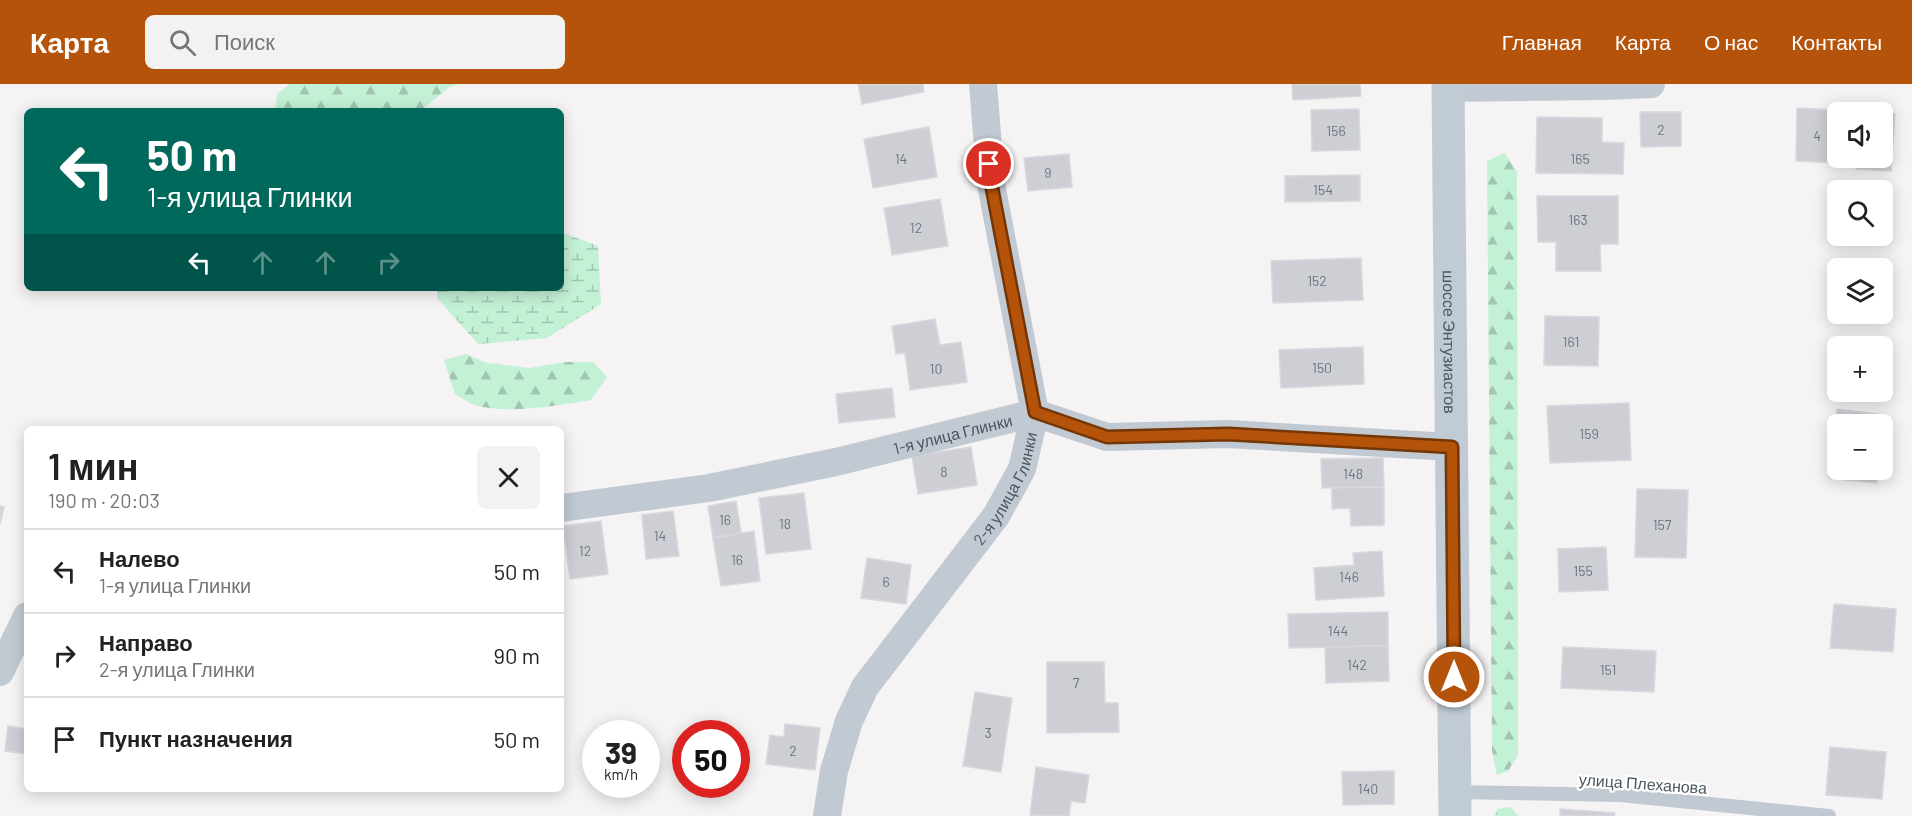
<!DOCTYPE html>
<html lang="ru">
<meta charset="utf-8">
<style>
body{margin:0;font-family:Barlow,sans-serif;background:#f2f2f2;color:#222;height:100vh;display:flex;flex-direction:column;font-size:22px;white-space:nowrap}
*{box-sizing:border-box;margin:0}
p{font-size:20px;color:#767676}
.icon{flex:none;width:33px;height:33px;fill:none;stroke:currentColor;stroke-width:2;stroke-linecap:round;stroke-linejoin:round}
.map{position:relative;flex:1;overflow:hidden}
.side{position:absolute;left:24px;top:342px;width:540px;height:366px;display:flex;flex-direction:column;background:#fff;border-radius:9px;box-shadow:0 3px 15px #0003}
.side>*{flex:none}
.hud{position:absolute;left:24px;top:24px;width:540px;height:183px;border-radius:9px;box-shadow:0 3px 15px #0003;background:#00695c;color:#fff;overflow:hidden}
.buttons{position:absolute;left:1827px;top:18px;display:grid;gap:12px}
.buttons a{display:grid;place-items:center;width:66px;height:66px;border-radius:9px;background:#fff;box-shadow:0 3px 15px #0003;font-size:30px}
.speed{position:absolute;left:582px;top:636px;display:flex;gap:12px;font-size:30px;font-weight:700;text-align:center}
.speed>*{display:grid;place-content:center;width:78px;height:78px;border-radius:50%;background:#fff;box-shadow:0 3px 15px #0003;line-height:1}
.speed small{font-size:15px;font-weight:400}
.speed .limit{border:9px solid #d22;background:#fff;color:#111}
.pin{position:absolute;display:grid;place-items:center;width:51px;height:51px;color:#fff;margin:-26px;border:3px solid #fff;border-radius:50%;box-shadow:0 2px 6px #0007}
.me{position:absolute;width:66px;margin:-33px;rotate:0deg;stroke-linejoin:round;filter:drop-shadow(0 0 4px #0008)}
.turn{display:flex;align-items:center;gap:21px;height:126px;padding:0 24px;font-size:27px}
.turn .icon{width:78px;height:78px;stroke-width:2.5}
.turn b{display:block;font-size:42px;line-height:51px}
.lanes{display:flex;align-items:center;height:57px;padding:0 24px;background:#0003;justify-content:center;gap:30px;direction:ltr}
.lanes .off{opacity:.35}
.round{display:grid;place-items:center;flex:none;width:63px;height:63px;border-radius:9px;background:#f2f2f2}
.head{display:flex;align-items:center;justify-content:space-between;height:102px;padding:0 24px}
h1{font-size:36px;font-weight:600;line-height:45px}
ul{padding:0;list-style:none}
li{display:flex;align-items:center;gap:18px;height:84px;padding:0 24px;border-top:2px solid #e0e0e0}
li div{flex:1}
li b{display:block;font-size:22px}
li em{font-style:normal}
header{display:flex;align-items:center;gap:36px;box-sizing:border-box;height:84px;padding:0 30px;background:#b45309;color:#fff}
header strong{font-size:28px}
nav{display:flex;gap:33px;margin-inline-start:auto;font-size:21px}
.search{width:420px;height:54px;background:#f2f2f2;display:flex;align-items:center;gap:15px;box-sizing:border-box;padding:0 21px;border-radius:9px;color:#767676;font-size:22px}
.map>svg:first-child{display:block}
.forest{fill:url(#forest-firs)}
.wetland{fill:url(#wetland-marsh)}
.building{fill:#cdcfd5;stroke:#d7d9de;stroke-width:1.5}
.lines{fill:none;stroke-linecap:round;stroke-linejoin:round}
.lane{stroke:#c1cad2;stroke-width:14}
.street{stroke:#c1cad2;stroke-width:28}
.secondary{stroke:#c1cbd6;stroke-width:33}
.route-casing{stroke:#753606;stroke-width:15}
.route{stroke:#b45309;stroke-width:10}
.labels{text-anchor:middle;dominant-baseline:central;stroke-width:4.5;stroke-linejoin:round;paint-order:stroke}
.number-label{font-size:14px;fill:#6b747e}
.street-label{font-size:16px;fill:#4a5661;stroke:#fff}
</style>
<header>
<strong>Карта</strong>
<div class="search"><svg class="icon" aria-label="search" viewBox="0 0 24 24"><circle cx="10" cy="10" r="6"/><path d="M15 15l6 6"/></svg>Поиск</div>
<nav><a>Главная</a><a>Карта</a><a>О нас</a><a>Контакты</a></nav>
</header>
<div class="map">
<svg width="1912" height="732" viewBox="0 0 1912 732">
<defs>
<pattern id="forest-firs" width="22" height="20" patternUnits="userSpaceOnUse" patternTransform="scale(1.5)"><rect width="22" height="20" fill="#c3f1d5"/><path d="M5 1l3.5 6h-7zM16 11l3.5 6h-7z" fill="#a0c6b0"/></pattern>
<pattern id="wetland-marsh" width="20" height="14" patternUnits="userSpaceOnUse" patternTransform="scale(1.5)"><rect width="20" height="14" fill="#c3f1d5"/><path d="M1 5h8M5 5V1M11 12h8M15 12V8" fill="none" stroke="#a0c6b0"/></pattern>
</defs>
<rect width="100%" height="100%" fill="#f5f3f3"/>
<g class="forest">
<polygon points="290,0 458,0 450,3 420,27 275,27 277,10"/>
<polygon points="1505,69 1517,88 1518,671 1508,687 1497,691 1492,667 1487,77"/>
<path d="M466,270L487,279L530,284L566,278H593L607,293L591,316C557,321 509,331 475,321C468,319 461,313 455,310L444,276Z"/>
<polygon points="1511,723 1518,732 1495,732 1497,725"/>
</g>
<polygon class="wetland" points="561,148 598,162 601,220 547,254 478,260 437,214 437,204 561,204"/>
<g class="building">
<polygon points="858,0 923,0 924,8 862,20"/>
<polygon points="1292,0 1360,0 1361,12 1293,16"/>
<polygon points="1797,24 1839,26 1838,28 1838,79 1796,77"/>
<polygon points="1359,25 1360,66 1312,67 1311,26"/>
<polygon points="1640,28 1681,28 1681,62 1641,63"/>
<polygon points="1882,29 1895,30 1891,87 1856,85 1857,74 1882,74"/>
<polygon points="1537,33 1602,34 1602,58 1624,59 1623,90 1536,89"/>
<polygon points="929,43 937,93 873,104 864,55"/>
<polygon points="1069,70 1072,103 1028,107 1024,74"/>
<polygon points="1360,91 1360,117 1285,118 1285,92"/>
<polygon points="1537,112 1618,112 1618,160 1600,160 1601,187 1556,187 1556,158 1538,158"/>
<polygon points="940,115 948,162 892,171 884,124"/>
<polygon points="1361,174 1363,216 1273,219 1271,177"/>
<polygon points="1545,232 1599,233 1598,282 1544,281"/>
<polygon points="935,235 940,261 961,258 967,298 910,306 905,269 896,270 892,242"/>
<polygon points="1363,263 1364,300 1281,304 1279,266"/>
<polygon points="892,304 895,333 839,339 836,310"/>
<polygon points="1629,319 1631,376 1550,379 1547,322"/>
<polygon points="1837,325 1884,331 1882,348 1882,340 1838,340 1838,386 1878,386 1877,399 1829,394"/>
<polygon points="971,363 977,401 918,410 912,372"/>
<polygon points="1383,374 1384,403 1322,404 1321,375"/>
<polygon points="1384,403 1384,441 1351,442 1350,424 1332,425 1332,404"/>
<polygon points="1637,405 1688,406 1686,474 1635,473"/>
<polygon points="804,409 811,465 766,470 759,414"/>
<polygon points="736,417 741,449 713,454 708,422"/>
<polygon points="0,422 4,423 0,440"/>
<polygon points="673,427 679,472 646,475 642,431"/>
<polygon points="601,437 608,490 570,495 563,442"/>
<polygon points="754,447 760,497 721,502 713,454"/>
<polygon points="1606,463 1608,506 1559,508 1558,465"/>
<polygon points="1382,467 1384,512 1316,516 1314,484 1354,481 1353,469"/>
<polygon points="867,474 911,481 906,520 861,514"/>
<polygon points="1834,520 1896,525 1893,568 1830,564"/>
<polygon points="1388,528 1388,562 1289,564 1288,530"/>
<polygon points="1388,562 1389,597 1326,599 1325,563"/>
<polygon points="1563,563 1656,567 1654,608 1561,604"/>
<polygon points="1047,578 1104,578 1105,619 1118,619 1119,648 1047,649"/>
<polygon points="975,608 1012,614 1001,688 963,682"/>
<polygon points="785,640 820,644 815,686 766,680 770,651 784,653"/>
<polygon points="8,642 27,645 27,670 5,667"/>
<polygon points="1830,663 1886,668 1882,715 1826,711"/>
<polygon points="1036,683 1089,691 1085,719 1071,717 1069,732 1030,731"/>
<polygon points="1394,687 1394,720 1343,721 1342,688"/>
<polygon points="1560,725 1615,729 1614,732 1560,732"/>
</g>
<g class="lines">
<polyline class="lane" points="1454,708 1620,711 1829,732"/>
<g class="street">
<polyline points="1448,4 1604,2 1651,0"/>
<path id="s1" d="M561,424L709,404L836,378L1035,329L1107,353L1228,350L1451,363"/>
<polyline points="0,588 27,532"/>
<path id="s2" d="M827,732L834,687L849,637L865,603L996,432L1022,385L1035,329L991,100L983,0"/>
</g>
<path class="secondary" id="s3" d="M1448,0L1455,732"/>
</g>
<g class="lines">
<g class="route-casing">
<polyline id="route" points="989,80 991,99 1035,328 1107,353 1228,350 1452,363 1454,593"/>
</g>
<use href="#route" class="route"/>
</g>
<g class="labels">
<g class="number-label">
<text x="1661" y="45">2</text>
<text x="1336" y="46">156</text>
<text x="1817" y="51">4</text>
<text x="901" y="74">14</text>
<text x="1580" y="74">165</text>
<text x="1048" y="88">9</text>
<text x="1323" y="105">154</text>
<text x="1578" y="135">163</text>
<text x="916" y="143">12</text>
<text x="1317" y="196">152</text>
<text x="1571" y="257">161</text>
<text x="1322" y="283">150</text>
<text x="936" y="284">10</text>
<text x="1589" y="349">159</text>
<text x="944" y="387">8</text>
<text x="1353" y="389">148</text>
<text x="725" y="435">16</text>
<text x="785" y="439">18</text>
<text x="1662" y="440">157</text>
<text x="660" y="451">14</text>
<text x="585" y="466">12</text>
<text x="737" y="475">16</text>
<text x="1583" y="486">155</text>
<text x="1349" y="492">146</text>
<text x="886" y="497">6</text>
<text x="1338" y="546">144</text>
<text x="1357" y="580">142</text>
<text x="1608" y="585">151</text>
<text x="1076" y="598">7</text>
<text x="988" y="648">3</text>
<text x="793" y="666">2</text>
<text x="1368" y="704">140</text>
</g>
<g class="street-label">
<text stroke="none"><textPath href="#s3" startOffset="258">шоссе Энтузиастов</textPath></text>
<text stroke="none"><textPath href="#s1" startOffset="399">1-я улица Глинки</textPath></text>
<text stroke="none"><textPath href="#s2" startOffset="380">2-я улица Глинки</textPath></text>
<text transform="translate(1643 699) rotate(4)">улица Плеханова</text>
</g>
</g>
</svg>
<div class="buttons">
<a><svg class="icon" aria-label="sound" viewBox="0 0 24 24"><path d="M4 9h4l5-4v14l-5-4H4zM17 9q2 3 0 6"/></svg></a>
<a><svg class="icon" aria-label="search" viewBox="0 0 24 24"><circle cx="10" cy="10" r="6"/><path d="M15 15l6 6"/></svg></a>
<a><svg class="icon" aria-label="layers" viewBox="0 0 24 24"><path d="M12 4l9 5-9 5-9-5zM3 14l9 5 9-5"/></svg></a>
<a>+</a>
<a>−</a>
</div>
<div class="speed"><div>39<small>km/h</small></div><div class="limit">50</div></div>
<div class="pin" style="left:989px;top:80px;background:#d93025"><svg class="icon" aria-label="arrive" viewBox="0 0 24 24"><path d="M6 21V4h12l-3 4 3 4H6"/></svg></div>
<svg class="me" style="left:1454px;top:593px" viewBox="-20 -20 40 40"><circle r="17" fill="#b45309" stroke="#fff" stroke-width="3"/><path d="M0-11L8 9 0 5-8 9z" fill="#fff"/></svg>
<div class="hud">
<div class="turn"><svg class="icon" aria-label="left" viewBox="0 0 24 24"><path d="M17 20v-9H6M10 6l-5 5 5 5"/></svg><div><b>50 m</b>1-я улица Глинки</div></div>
<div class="lanes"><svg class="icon" aria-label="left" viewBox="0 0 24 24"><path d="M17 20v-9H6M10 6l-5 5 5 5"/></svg><svg class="icon off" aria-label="ahead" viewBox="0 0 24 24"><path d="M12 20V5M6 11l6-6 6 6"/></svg><svg class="icon off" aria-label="ahead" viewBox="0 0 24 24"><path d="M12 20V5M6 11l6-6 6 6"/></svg><svg class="icon off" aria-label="right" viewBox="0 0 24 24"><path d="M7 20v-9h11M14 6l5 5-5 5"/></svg></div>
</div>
<section class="side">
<div class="head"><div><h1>1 мин</h1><p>190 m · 20:03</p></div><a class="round"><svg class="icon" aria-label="close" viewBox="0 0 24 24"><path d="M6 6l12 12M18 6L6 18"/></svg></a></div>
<ul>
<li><svg class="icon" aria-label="left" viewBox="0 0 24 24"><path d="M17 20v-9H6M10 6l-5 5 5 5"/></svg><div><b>Налево</b><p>1-я улица Глинки</p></div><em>50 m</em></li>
<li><svg class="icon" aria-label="right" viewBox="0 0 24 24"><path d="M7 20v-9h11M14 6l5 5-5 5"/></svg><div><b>Направо</b><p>2-я улица Глинки</p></div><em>90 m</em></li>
<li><svg class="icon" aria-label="arrive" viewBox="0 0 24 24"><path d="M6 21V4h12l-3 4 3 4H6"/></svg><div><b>Пункт назначения</b></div><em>50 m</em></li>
</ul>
</section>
</div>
